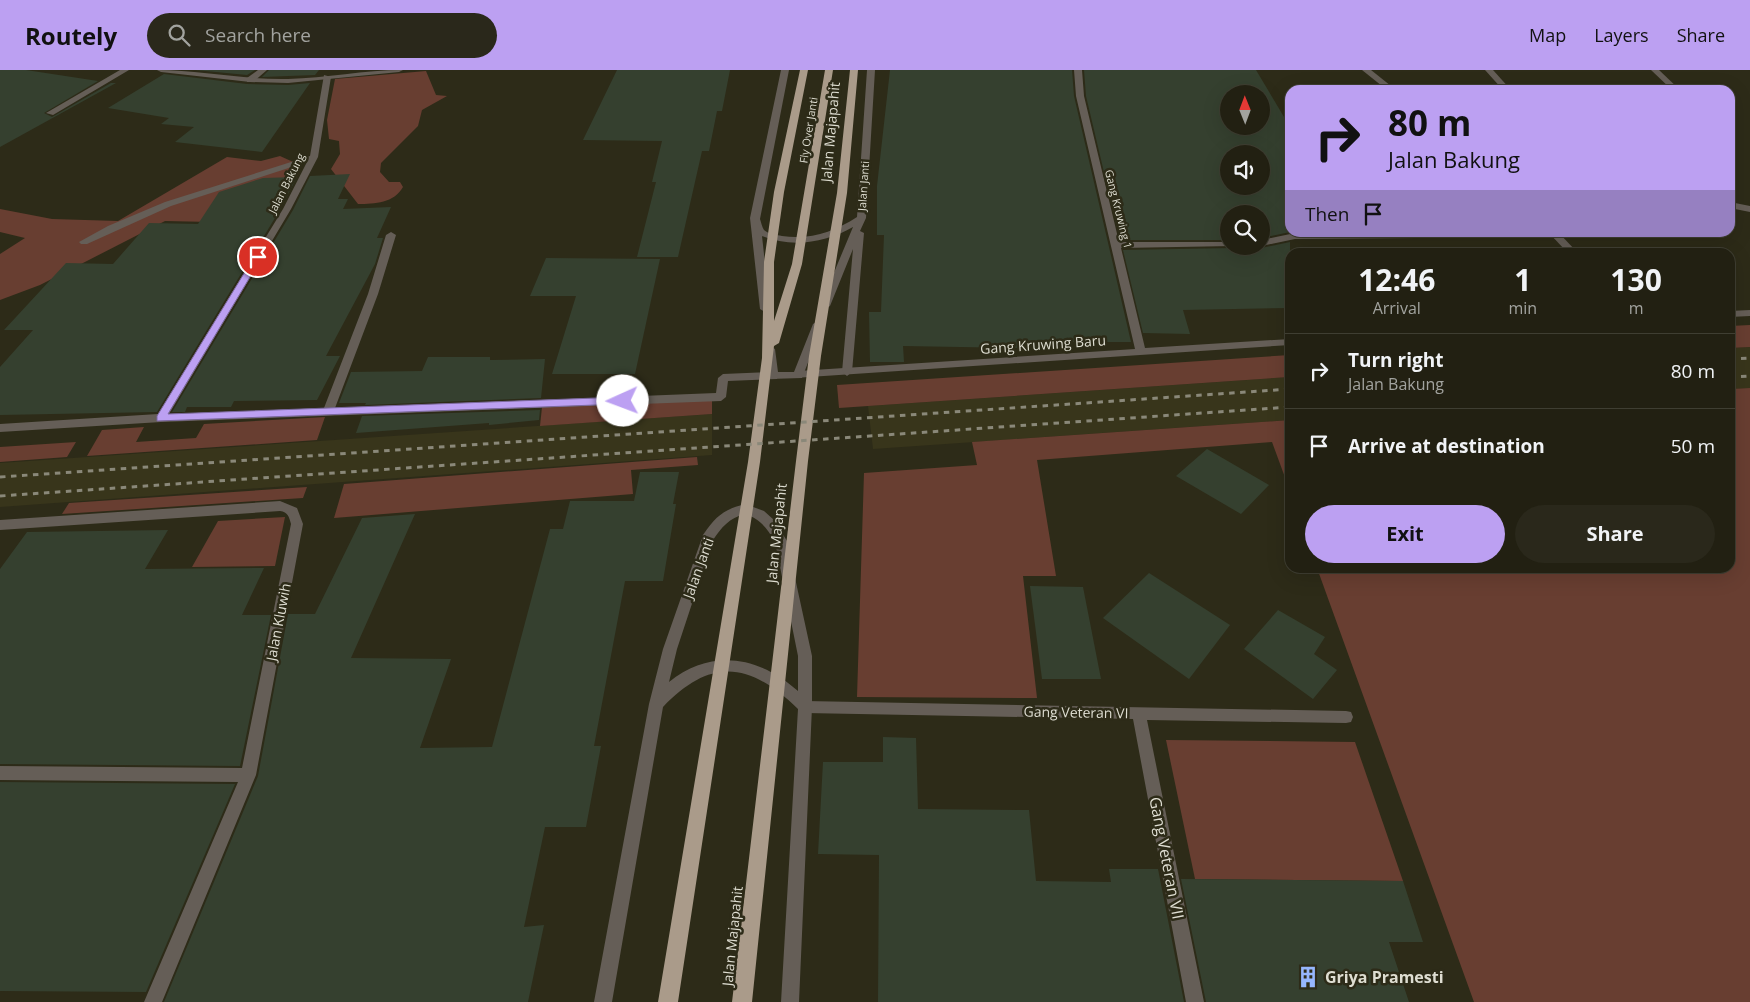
<!DOCTYPE html>
<style>
body{margin:0;font-family:"Open Sans",sans-serif;background:#2a281b;color:#f1f3f6;height:100vh;display:flex;flex-direction:column;font-size:19px;white-space:nowrap}
*{box-sizing:border-box;margin:0}
p{font-size:16px;color:#a2a39f}
.icon{flex:none;width:28px;height:28px;fill:none;stroke:currentColor;stroke-width:2;stroke-linecap:round;stroke-linejoin:round}
.map{position:relative;flex:1;overflow:hidden}
.drawer{position:absolute;left:1285px;top:178px;width:450px;height:325px;display:flex;flex-direction:column;background:#222012;border-radius:15px;box-shadow:0 5px 20px #0002,0 0 0 1px #3f3e32}
.drawer>*{flex:none}
.guide{position:absolute;left:1285px;top:15px;width:450px;height:152px;border-radius:15px;box-shadow:0 5px 20px #0002,0 0 0 1px #3f3e32;background:#bca0f2;color:#111;overflow:hidden}
.needle{width:32px;rotate:359deg}
.tools{position:absolute;left:1220px;top:15px;display:grid;gap:10px}
.tools a{display:grid;place-items:center;width:50px;height:50px;border-radius:50%;background:#222012;box-shadow:0 5px 20px #0002,0 0 0 1px #3f3e32;font-size:25px}
.pin{position:absolute;display:grid;place-items:center;width:42px;height:42px;color:#fff;margin:-21px;border:2px solid #fff;border-radius:50%;box-shadow:0 1px 5px #0007}
.me{position:absolute;width:55px;margin:-28px;rotate:268deg;stroke-linejoin:round;filter:drop-shadow(0 0 4px #0008)}
.turn{display:flex;align-items:center;gap:18px;height:105px;padding:0 20px;font-size:22px}
.turn .icon{width:65px;height:65px;stroke-width:2.5}
.turn b{display:block;font-size:35px;line-height:42px}
.then{display:flex;align-items:center;height:48px;padding:0 20px;background:#0003;gap:10px;font-size:19px}
.eta{display:flex;justify-content:space-evenly;align-items:center;height:85px;text-align:center}
.eta b{font-size:30px;font-weight:700;line-height:35px}
.primary-button{display:flex;gap:10px;margin-top:auto;padding:10px 20px}
.primary-button a{flex:1;height:58px;border-radius:30px;background:#bca0f2;color:#111;font-size:20px;font-weight:700;line-height:58px;text-align:center}
.primary-button a+a{background:#2a281b;color:#f1f3f6}
ul{padding:0;list-style:none}
li{display:flex;align-items:center;gap:15px;height:75px;padding:0 20px;border-top:1px solid #3f3e32}
li div{flex:1}
li b{display:block;font-size:19px}
li em{font-style:normal}
header{display:flex;align-items:center;gap:30px;box-sizing:border-box;height:70px;padding:0 25px;background:#bca0f2;color:#111}
header strong{font-size:24px}
nav{display:flex;gap:28px;margin-inline-start:auto;font-size:18px}
.search{width:350px;height:45px;background:#2a281b;display:flex;align-items:center;gap:12px;box-sizing:border-box;padding:0 18px;border-radius:28px;color:#a2a39f;font-size:19px}
.map>svg:first-child{display:block}
.built{fill:#38351b}
.green{fill:#683e31}
.building{fill:#35402f;fill-rule:evenodd}
.lines{fill:none;stroke-linecap:round;stroke-linejoin:round}
.service{fill:#655e57;fill-rule:evenodd}
.minor{fill:#655e57;fill-rule:evenodd}
.tertiary{fill:#655e57;fill-rule:evenodd}
.trunk{fill:#aa9b8a;fill-rule:evenodd}
.rail{stroke:#8a8879;stroke-width:3;stroke-dasharray:5.5 5.5;stroke-linecap:butt}
.route{fill:#bca0f2;stroke:#7a689d}
.labels{text-anchor:middle;dominant-baseline:central;stroke-width:5;stroke-linejoin:round;paint-order:stroke}
.far-street-label{font-size:11px;fill:#deddd1;stroke:#2d2b18}
.street-label{font-size:14px;fill:#deddd1;stroke:#2d2b18}
.near-street-label{font-size:16px;fill:#deddd1;stroke:#2d2b18}
.near-poi-label{font-size:16px;font-weight:bold;fill:#deddd1;stroke:#2d2b18;text-anchor:start}
</style>
<header>
<strong>Routely</strong>
<div class="search"><svg class="icon" aria-label="search" viewBox="0 0 24 24"><circle cx="10" cy="10" r="6"/><path d="M15 15l6 6"/></svg>Search here</div>
<nav><a>Map</a><a>Layers</a><a>Share</a></nav>
</header>
<div class="map">
<svg width="1750" height="932" viewBox="0 0 1750 932">
<rect width="100%" height="100%" fill="#2d2b18"/>
<g class="built">
<polygon points="1750,277 1750,318 1730,319 1730,278"/>
<polygon points="1290,307 1290,350 873,379 868,336"/>
<polygon points="712,344 712,385 0,437 0,393"/>
</g>
<g class="green">
<path d="M426,1L436,25L447,26L422,40L418,56L381,93L380,102L389,112H400L403,117C394,133 375,134 358,134L331,99L340,84L339,71L329,69L327,50L335,9Z"/>
<polygon points="280,86 302,96 295,110 212,152 165,151 40,215 0,230 0,184 25,168 0,162 0,139 52,149 118,151 227,87 261,91"/>
<polygon points="1750,255 1750,277 1730,278 1730,256"/>
<polygon points="1290,285 1290,307 839,338 837,315"/>
<polygon points="1750,318 1750,932 1474,932 1317,498 1730,498 1730,319"/>
<polygon points="712,330 712,344 540,356 542,337"/>
<polygon points="325,347 317,370 87,386 102,360 144,357 136,372 196,368 204,354"/>
<polygon points="1290,350 1290,421 1272,372 1037,390 1056,506 1023,506 1037,628 857,627 864,403 977,395 972,372"/>
<polygon points="76,372 67,387 0,392 0,377"/>
<polygon points="697,387 698,395 631,400 633,424 334,448 344,414"/>
<polygon points="307,417 303,428 62,444 69,433"/>
<polygon points="285,447 275,496 192,497 218,451"/>
<polygon points="1166,670 1355,672 1403,811 1195,809"/>
</g>
<g class="building">
<polygon points="0,0 26,0 98,11 44,43 52,47 111,13 116,13 0,77"/>
<polygon points="195,0 255,0 247,5"/>
<polygon points="269,0 319,0 315,5 262,7"/>
<polygon points="617,0 730,0 722,41 717,41 709,81 702,81 678,187 637,187 656,112 652,112 662,71 583,70"/>
<polygon points="890,0 1072,0 1074,26 1131,272 1067,272 1069,279 903,276 904,292 870,292 869,242 881,242 884,165 877,165 877,116"/>
<path d="M1084,0H1256L1290,57V162L1261,168V144H1229V170H1120L1086,26ZM1229,24H1261V56H1229ZM1229,84H1261V116H1229Z"/>
<polygon points="164,4 247,14 288,15 310,13 262,82 175,72 194,57 161,54 169,48 108,38"/>
<polygon points="350,104 338,129 348,129 343,139 391,137 377,168 383,168 375,194 326,286 340,286 317,330 234,331 231,337 187,337 185,342 172,342 293,140 310,106"/>
<polygon points="297,107 281,138 157,342 0,345 0,297 33,260 4,260 66,193 113,194 149,153 198,154 219,122 263,108"/>
<polygon points="1290,172 1290,238 1183,240 1190,264 1143,263 1123,180 1233,178 1235,176 1261,178"/>
<polygon points="546,188 660,189 635,304 552,304 576,226 530,226"/>
<polygon points="428,287 490,287 490,290 545,289 541,328 365,335 366,333 339,333 351,302 422,301"/>
<polygon points="540,340 539,350 489,355 489,353 356,363 362,346"/>
<polygon points="1207,379 1269,415 1241,444 1176,406"/>
<polygon points="640,402 679,402 673,434 676,434 663,511 625,511 594,676 601,676 586,757 545,757 524,857 544,855 528,932 164,932 258,706 288,544 315,544 362,448 415,444 351,588 451,589 420,678 492,677 550,459 563,459 570,431 634,431"/>
<polygon points="168,460 145,499 264,498 242,545 271,545 240,696 0,694 0,499 27,462"/>
<polygon points="1149,503 1230,555 1189,609 1103,548"/>
<polygon points="1030,516 1083,517 1101,609 1042,609"/>
<polygon points="1278,540 1325,567 1314,584 1337,600 1313,629 1244,579"/>
<polygon points="883,667 916,668 918,739 1029,740 1036,811 1111,812 1109,799 1158,799 1184,932 878,932 879,785 818,784 823,692 883,692"/>
<polygon points="0,712 235,714 146,922 0,921"/>
<polygon points="1181,809 1403,811 1423,872 1389,872 1409,932 1206,932"/>
</g>
<g class="lines">
<polygon class="service" points="120,0 129,0 53,45 46,43"/>
<g class="minor">
<polygon points="258,0 267,0 253,12 247,12 247,8"/>
<polygon points="1074,0 1082,0 1084,26 1119,172 1229,172 1229,176 1233,176 1121,178 1145,278 1290,269 1290,275 794,308 793,305 794,302 798,301 1135,279 1076,26"/>
<polygon points="1362,0 1371,0 1396,20 1387,20"/>
<polygon points="1485,0 1493,0 1511,20 1503,20"/>
<polygon points="1651,0 1659,0 1680,20 1672,20"/>
<polygon points="324,5 331,7 318,87 291,139 169,344 324,338 368,224 386,165 391,162 396,165 378,224 335,338 716,323 718,308 723,304 773,302 777,303 778,306 777,309 728,311 726,327 721,331 161,352 0,362 0,354 158,344 283,139 307,92 171,136 87,174 81,174 79,172 108,156 165,132 310,86"/>
<polygon points="1730,132 1750,136 1750,142 1730,138"/>
<polygon points="1464,162 1460,165 1416,168 1295,169 1261,176 1261,170 1295,163"/>
<polygon points="1548,162 1558,162 1577,182 1567,182"/>
<polygon points="1750,240 1750,246 1730,247 1730,241"/>
<path d="M280,431L297,438L303,454L256,705L162,932H144L238,712L0,710V696L242,698L291,454C289,447 288,442 280,441L0,460V450Z"/>
<polygon points="805,631 1346,641 1351,642 1353,647 1351,652 1346,653 1147,650 1204,932 1186,932 1133,649 805,643 800,641 798,637 800,633"/>
</g>
<g class="tertiary">
<path d="M157,0C201,0 244,10 288,9C326,8 364,0 403,0L399,2L288,13L250,12L161,2Z"/>
<path d="M781,0H789L760,149C761,152 762,157 764,160C768,164 777,165 782,166C810,170 834,162 857,147L867,0H875L866,148L860,161L864,163L852,302L847,306L842,302L853,179L830,236L825,239L820,236L853,157C825,173 792,178 762,166L770,239L765,242L760,239L750,148Z"/>
<polygon points="818,251 823,254 802,308 769,309 765,279 766,277 770,276 775,279 778,302 794,302 813,254"/>
<path d="M745,434L764,441L774,450L787,471L812,586V637L799,932H781L798,639C750,592 711,587 663,637L612,932H594L649,634L663,579L703,465C716,446 723,440 745,434ZM745,444C760,449 767,458 775,472L798,586V621C759,586 711,578 669,612L677,579L713,470C722,457 729,448 745,444Z"/>
</g>
<g class="trunk">
<polygon points="800,0 808,0 784,122 774,192 774,251 792,194 825,0 833,0 802,194 779,273 774,276 760,392 678,932 658,932 748,392 762,288 764,192 774,122"/>
<polygon points="850,0 858,0 847,123 821,286 808,391 752,932 732,932 796,391 809,286 837,123"/>
</g>
<g class="rail">
<polyline points="1730,289 1750,288"/>
<polyline points="1730,307 1750,306"/>
<polyline points="0,407 1290,319"/>
<polyline points="0,426 1290,337"/>
</g>
</g>
<polygon class="route" points="258,184 262,187 168,344 623,327 628,331 623,334 157,351 157,346 254,187"/>
<defs>
<g id="building-bare" transform="scale(1.725)"><path d="M-4-6H4V6H1V3H-1V6H-4ZM-2.5-4.3h1.7v1.8h-1.7ZM.8-4.3h1.7v1.8H.8ZM-2.5-1h1.7V.8h-1.7ZM.8-1h1.7V.8H.8Z" fill="#96b6fd" stroke="#2d2b18" stroke-width="2.5" paint-order="stroke"/></g>
</defs>
<g fill-rule="evenodd">
<use href="#building-bare" x="1308" y="907"/>
</g>
<g class="labels">
<g class="far-street-label">
<text transform="translate(808 60) rotate(-81)">Fly Over Janti</text>
<text transform="translate(286 113) rotate(-63)">Jalan Bakung</text>
<text transform="translate(863 116) rotate(-86)">Jalan Janti</text>
<text transform="translate(1119 139) rotate(76)">Gang Kruwing 1</text>
</g>
<g class="street-label">
<text transform="translate(830 62) rotate(-85)">Jalan Majapahit</text>
<text transform="translate(1043 274) rotate(-4)">Gang Kruwing Baru</text>
<text transform="translate(776 463) rotate(-84)">Jalan Majapahit</text>
<text transform="translate(698 498) rotate(-70)">Jalan Janti</text>
<text transform="translate(278 552) rotate(-79)">Jalan Kluwih</text>
<text transform="translate(1076 642) rotate(1)">Gang Veteran VI</text>
<text transform="translate(732 866) rotate(-84)">Jalan Majapahit</text>
</g>
<g class="near-street-label">
<text transform="translate(1167 788) rotate(79)">Gang Veteran VII</text>
</g>
<g class="near-poi-label">
<text x="1325" y="907">Griya Pramesti</text>
</g>
</g>
</svg>
<div class="tools">
<a><svg class="needle" viewBox="-14 -14 28 28"><path d="M0-13l5 13h-10z" fill="#e53935"/><path d="M0 13l5-13h-10z" fill="#a2a39f"/></svg></a>
<a><svg class="icon" aria-label="sound" viewBox="0 0 24 24"><path d="M4 9h4l5-4v14l-5-4H4zM17 9q2 3 0 6"/></svg></a>
<a><svg class="icon" aria-label="search" viewBox="0 0 24 24"><circle cx="10" cy="10" r="6"/><path d="M15 15l6 6"/></svg></a>
</div>
<div class="pin" style="left:258px;top:187px;background:#d93025"><svg class="icon" aria-label="arrive" viewBox="0 0 24 24"><path d="M6 21V4h12l-3 4 3 4H6"/></svg></div>
<svg class="me" style="left:623px;top:331px" viewBox="-20 -20 40 40"><circle r="19" fill="#fff"/><path d="M0-13L10 11 0 6-10 11z" fill="#bca0f2"/></svg>
<div class="guide">
<div class="turn"><svg class="icon" aria-label="right" viewBox="0 0 24 24"><path d="M7 20v-9h11M14 6l5 5-5 5"/></svg><div><b>80 m</b>Jalan Bakung</div></div>
<div class="then">Then<svg class="icon" aria-label="arrive" viewBox="0 0 24 24"><path d="M6 21V4h12l-3 4 3 4H6"/></svg></div>
</div>
<section class="drawer">
<div class="eta">
<div><b>12:46</b><p>Arrival</p></div>
<div><b>1</b><p>min</p></div>
<div><b>130</b><p>m</p></div>
</div>
<ul>
<li><svg class="icon" aria-label="right" viewBox="0 0 24 24"><path d="M7 20v-9h11M14 6l5 5-5 5"/></svg><div><b>Turn right</b><p>Jalan Bakung</p></div><em>80 m</em></li>
<li><svg class="icon" aria-label="arrive" viewBox="0 0 24 24"><path d="M6 21V4h12l-3 4 3 4H6"/></svg><div><b>Arrive at destination</b></div><em>50 m</em></li>
</ul>
<div class="primary-button"><a>Exit</a><a>Share</a></div>
</section>
</div>
